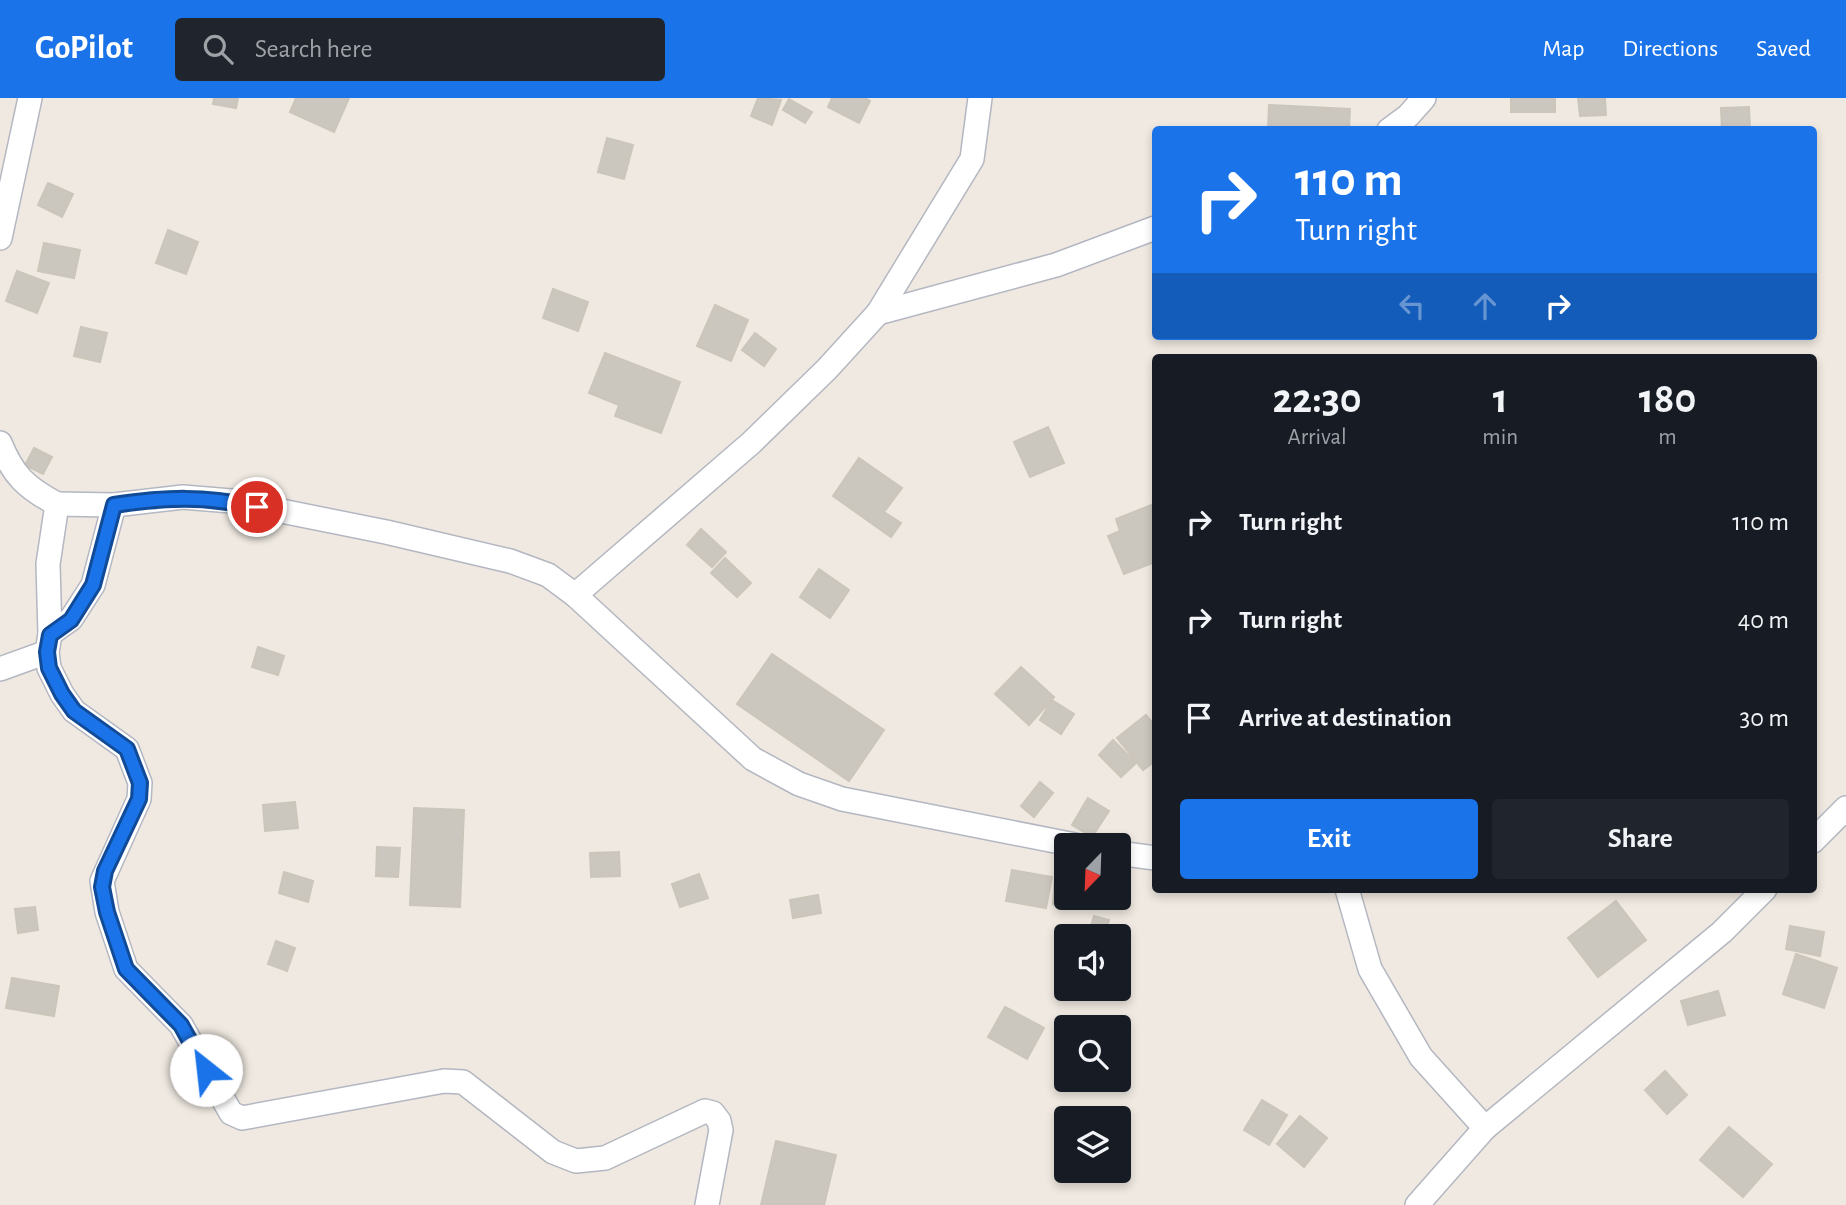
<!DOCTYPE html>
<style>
body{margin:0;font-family:"Alegreya Sans",sans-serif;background:#20242c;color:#f1f3f6;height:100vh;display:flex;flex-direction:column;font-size:26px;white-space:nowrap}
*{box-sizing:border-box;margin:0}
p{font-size:23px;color:#9ea1a6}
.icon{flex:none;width:38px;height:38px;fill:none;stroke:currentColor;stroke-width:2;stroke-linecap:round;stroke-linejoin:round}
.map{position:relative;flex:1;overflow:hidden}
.sheet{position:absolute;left:1152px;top:256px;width:665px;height:539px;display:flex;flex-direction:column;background:#171b24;border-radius:7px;box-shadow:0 4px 10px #0003}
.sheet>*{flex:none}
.guide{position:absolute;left:1152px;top:28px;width:665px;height:214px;border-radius:7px;box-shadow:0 4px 10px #0003;background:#1a73e8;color:#fff;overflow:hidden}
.needle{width:46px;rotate:203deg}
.controls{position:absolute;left:1054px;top:735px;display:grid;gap:14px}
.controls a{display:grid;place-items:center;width:77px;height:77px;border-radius:7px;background:#171b24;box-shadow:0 4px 10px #0003;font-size:35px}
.pin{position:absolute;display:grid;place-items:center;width:60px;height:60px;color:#fff;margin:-30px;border:4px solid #fff;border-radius:50%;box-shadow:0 2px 7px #0007}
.me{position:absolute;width:77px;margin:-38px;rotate:331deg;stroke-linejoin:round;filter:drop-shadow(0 0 5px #0008)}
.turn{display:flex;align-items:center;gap:24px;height:147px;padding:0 28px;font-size:32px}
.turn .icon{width:91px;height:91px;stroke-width:2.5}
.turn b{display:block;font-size:49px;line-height:60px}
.lanes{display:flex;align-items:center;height:66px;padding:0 28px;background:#0003;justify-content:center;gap:35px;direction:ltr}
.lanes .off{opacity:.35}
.eta{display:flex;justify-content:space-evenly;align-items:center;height:119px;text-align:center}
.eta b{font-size:42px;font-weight:600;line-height:49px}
.primary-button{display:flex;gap:14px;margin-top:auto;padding:14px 28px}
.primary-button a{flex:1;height:80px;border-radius:7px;background:#1a73e8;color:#fff;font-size:28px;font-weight:600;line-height:80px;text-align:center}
.primary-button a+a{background:#20242c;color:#f1f3f6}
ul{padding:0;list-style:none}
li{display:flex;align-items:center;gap:21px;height:98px;padding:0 28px}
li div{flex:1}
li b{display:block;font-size:26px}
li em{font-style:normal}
header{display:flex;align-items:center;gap:42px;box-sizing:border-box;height:98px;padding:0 35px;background:#1a73e8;color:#fff}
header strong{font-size:33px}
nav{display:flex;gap:38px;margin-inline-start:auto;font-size:24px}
.search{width:490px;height:63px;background:#20242c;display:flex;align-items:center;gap:18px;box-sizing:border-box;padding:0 24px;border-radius:7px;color:#9ea1a6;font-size:26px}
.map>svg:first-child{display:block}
.building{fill:#cbc7bf;stroke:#cbc5ba;stroke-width:2}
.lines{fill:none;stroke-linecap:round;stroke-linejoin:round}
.street-casing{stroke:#b4b7c1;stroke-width:26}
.street{stroke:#fff;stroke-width:23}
.route-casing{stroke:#114b97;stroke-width:18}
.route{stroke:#1a73e8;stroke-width:12}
</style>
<header>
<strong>GoPilot</strong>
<div class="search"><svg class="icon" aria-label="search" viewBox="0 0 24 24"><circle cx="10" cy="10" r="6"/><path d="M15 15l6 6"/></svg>Search here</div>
<nav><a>Map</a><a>Directions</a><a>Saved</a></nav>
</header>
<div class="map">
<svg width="1846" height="1107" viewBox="0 0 1846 1107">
<rect width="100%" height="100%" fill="#efe9e1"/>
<g class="building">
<polygon points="214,0 238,0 236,10 213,6"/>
<polygon points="296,0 349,0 334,34 290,14"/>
<polygon points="758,0 781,2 772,27 751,18"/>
<polygon points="832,0 865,0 870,3 859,25 828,9"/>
<rect x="1511" y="0" width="44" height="14"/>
<polygon points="1578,0 1605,0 1606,17 1580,18"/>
<polygon points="789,1 812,14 805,25 783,12"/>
<polygon points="1269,7 1350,11 1349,32 1268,32"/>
<polygon points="1749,9 1750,32 1722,32 1721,10"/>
<polygon points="607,40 633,47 624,81 598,74"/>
<polygon points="48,85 73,96 62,119 38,107"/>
<polygon points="168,132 198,144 186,176 156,165"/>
<polygon points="44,145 80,152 74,180 38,173"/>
<polygon points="17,173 49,185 37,215 6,203"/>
<polygon points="553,191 588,204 578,233 543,220"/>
<polygon points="715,207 748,222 731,263 697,248"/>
<polygon points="81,229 107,235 100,264 74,258"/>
<polygon points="755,235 776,251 764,268 742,252"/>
<polygon points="605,255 680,284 661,335 615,318 619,307 589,295"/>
<polygon points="1048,329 1064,365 1030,379 1014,344"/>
<polygon points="34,350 52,359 43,376 25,367"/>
<polygon points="859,360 902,390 884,414 901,425 891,439 833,398"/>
<polygon points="1154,406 1155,464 1124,476 1108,438 1120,433 1116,421"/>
<polygon points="701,431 726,454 712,469 687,447"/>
<polygon points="725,460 751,485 737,499 711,475"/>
<polygon points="819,471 849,492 830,520 800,499"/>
<polygon points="258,549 284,558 278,577 252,569"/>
<polygon points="772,556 884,632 849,683 737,606"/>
<polygon points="1021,569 1054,599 1029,627 995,596"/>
<polygon points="1052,602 1074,616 1061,636 1040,622"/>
<polygon points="1146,617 1155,628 1155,663 1143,672 1117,640"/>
<polygon points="1113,642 1136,665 1121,679 1099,657"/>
<polygon points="1040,684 1053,695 1034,719 1021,708"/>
<polygon points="1088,700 1109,713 1092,739 1072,727"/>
<polygon points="295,704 298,730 265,733 263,707"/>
<polygon points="414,710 464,712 460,809 410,807"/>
<polygon points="377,749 400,750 398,779 376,778"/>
<polygon points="619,754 620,778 591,779 590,755"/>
<polygon points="1012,772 1052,779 1046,810 1006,803"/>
<polygon points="284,774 313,783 308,804 279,795"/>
<polygon points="699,776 708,800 680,809 672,786"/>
<polygon points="1055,778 1066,779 1066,800 1072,800 1072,808 1053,806"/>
<polygon points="818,797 821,815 793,820 790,802"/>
<polygon points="1616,803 1646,842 1598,879 1568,840"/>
<polygon points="35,809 38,832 18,835 15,811"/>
<polygon points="1094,818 1109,822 1104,838 1088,838"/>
<polygon points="1790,828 1824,834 1820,858 1786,851"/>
<polygon points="276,843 295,850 287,873 268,866"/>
<polygon points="1796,856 1837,870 1824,910 1783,896"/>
<polygon points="12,880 59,888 54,918 6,910"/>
<polygon points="1718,893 1725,917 1688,927 1681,903"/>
<polygon points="1005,909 1044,930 1027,961 988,939"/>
<polygon points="1665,973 1687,997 1667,1016 1645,992"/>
<polygon points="1262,1002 1287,1017 1269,1047 1244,1032"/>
<polygon points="1300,1018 1327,1040 1304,1069 1277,1046"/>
<polygon points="1729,1029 1772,1066 1743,1099 1700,1062"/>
<polygon points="776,1043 836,1057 824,1107 761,1107"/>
</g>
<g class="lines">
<g class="street-casing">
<g id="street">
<polyline points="1389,32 1408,18 1424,0"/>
<polyline points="0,140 30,0"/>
<polyline points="878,215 1056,167 1155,130"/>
<path d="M0,345C13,377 26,390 57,406L48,466L50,536L47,554L49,570L62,596L74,613L127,651L140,685L139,701L102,783L107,814L126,871L181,927L231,1015L242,1020L444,983L463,984L553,1054L576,1063L605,1060L705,1013L713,1015L719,1023L721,1032L707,1107"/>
<polyline points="57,406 114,407 183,399 231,403 386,434 510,463 548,477 575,497 753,661 799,686 842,701 1075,747"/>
<polyline points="575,497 751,345 827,271 878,215 972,61 980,0"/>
<polyline points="50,536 71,521 93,487 114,407"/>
<polyline points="0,571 47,554"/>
<polyline points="1813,743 1846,710"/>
<polyline points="1118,755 1155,760"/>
<polyline points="1347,791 1370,871 1421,959 1485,1030"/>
<polyline points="1417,1107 1485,1030 1722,834 1765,791"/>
</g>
</g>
<use href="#street" class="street"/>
</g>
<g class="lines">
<g class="route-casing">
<path id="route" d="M206,972L181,927L126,871L107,814L102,789L105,773L139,701L140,685L127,651L74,613L62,596L49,570L47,554L50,537L71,522L93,487L114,407C168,399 203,398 257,409"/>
</g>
<use href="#route" class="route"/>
</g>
</svg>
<div class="controls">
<a><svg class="needle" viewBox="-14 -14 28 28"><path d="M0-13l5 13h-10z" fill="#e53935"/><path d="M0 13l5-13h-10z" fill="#9ea1a6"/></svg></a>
<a><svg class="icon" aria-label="sound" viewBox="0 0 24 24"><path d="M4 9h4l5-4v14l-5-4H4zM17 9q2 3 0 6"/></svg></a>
<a><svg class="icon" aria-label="search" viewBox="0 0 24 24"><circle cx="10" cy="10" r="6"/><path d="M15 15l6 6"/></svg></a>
<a><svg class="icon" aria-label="layers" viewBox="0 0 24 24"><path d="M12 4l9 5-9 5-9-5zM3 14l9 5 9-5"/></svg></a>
</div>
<div class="pin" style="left:257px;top:409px;background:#d93025"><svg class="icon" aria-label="arrive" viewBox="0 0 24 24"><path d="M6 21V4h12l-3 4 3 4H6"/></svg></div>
<svg class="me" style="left:206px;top:972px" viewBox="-20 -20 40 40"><circle r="19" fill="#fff"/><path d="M0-13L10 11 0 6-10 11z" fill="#1a73e8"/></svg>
<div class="guide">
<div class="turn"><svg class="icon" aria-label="right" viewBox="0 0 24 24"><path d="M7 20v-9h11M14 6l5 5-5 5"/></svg><div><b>110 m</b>Turn right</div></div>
<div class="lanes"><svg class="icon off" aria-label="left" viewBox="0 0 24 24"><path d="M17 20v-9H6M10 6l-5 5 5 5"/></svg><svg class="icon off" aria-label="ahead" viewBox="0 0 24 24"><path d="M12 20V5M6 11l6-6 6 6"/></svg><svg class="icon" aria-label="right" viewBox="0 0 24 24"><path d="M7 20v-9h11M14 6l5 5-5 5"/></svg></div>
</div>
<section class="sheet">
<div class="eta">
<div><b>22:30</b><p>Arrival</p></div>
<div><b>1</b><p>min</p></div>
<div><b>180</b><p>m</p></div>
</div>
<ul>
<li><svg class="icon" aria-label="right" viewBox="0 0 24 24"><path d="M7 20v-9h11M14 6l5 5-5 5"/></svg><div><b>Turn right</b></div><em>110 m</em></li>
<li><svg class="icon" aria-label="right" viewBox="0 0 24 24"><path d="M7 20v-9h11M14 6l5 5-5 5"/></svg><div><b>Turn right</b></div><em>40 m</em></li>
<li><svg class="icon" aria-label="arrive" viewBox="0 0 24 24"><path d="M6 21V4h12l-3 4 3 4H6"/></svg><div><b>Arrive at destination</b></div><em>30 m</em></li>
</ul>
<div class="primary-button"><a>Exit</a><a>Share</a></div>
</section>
</div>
